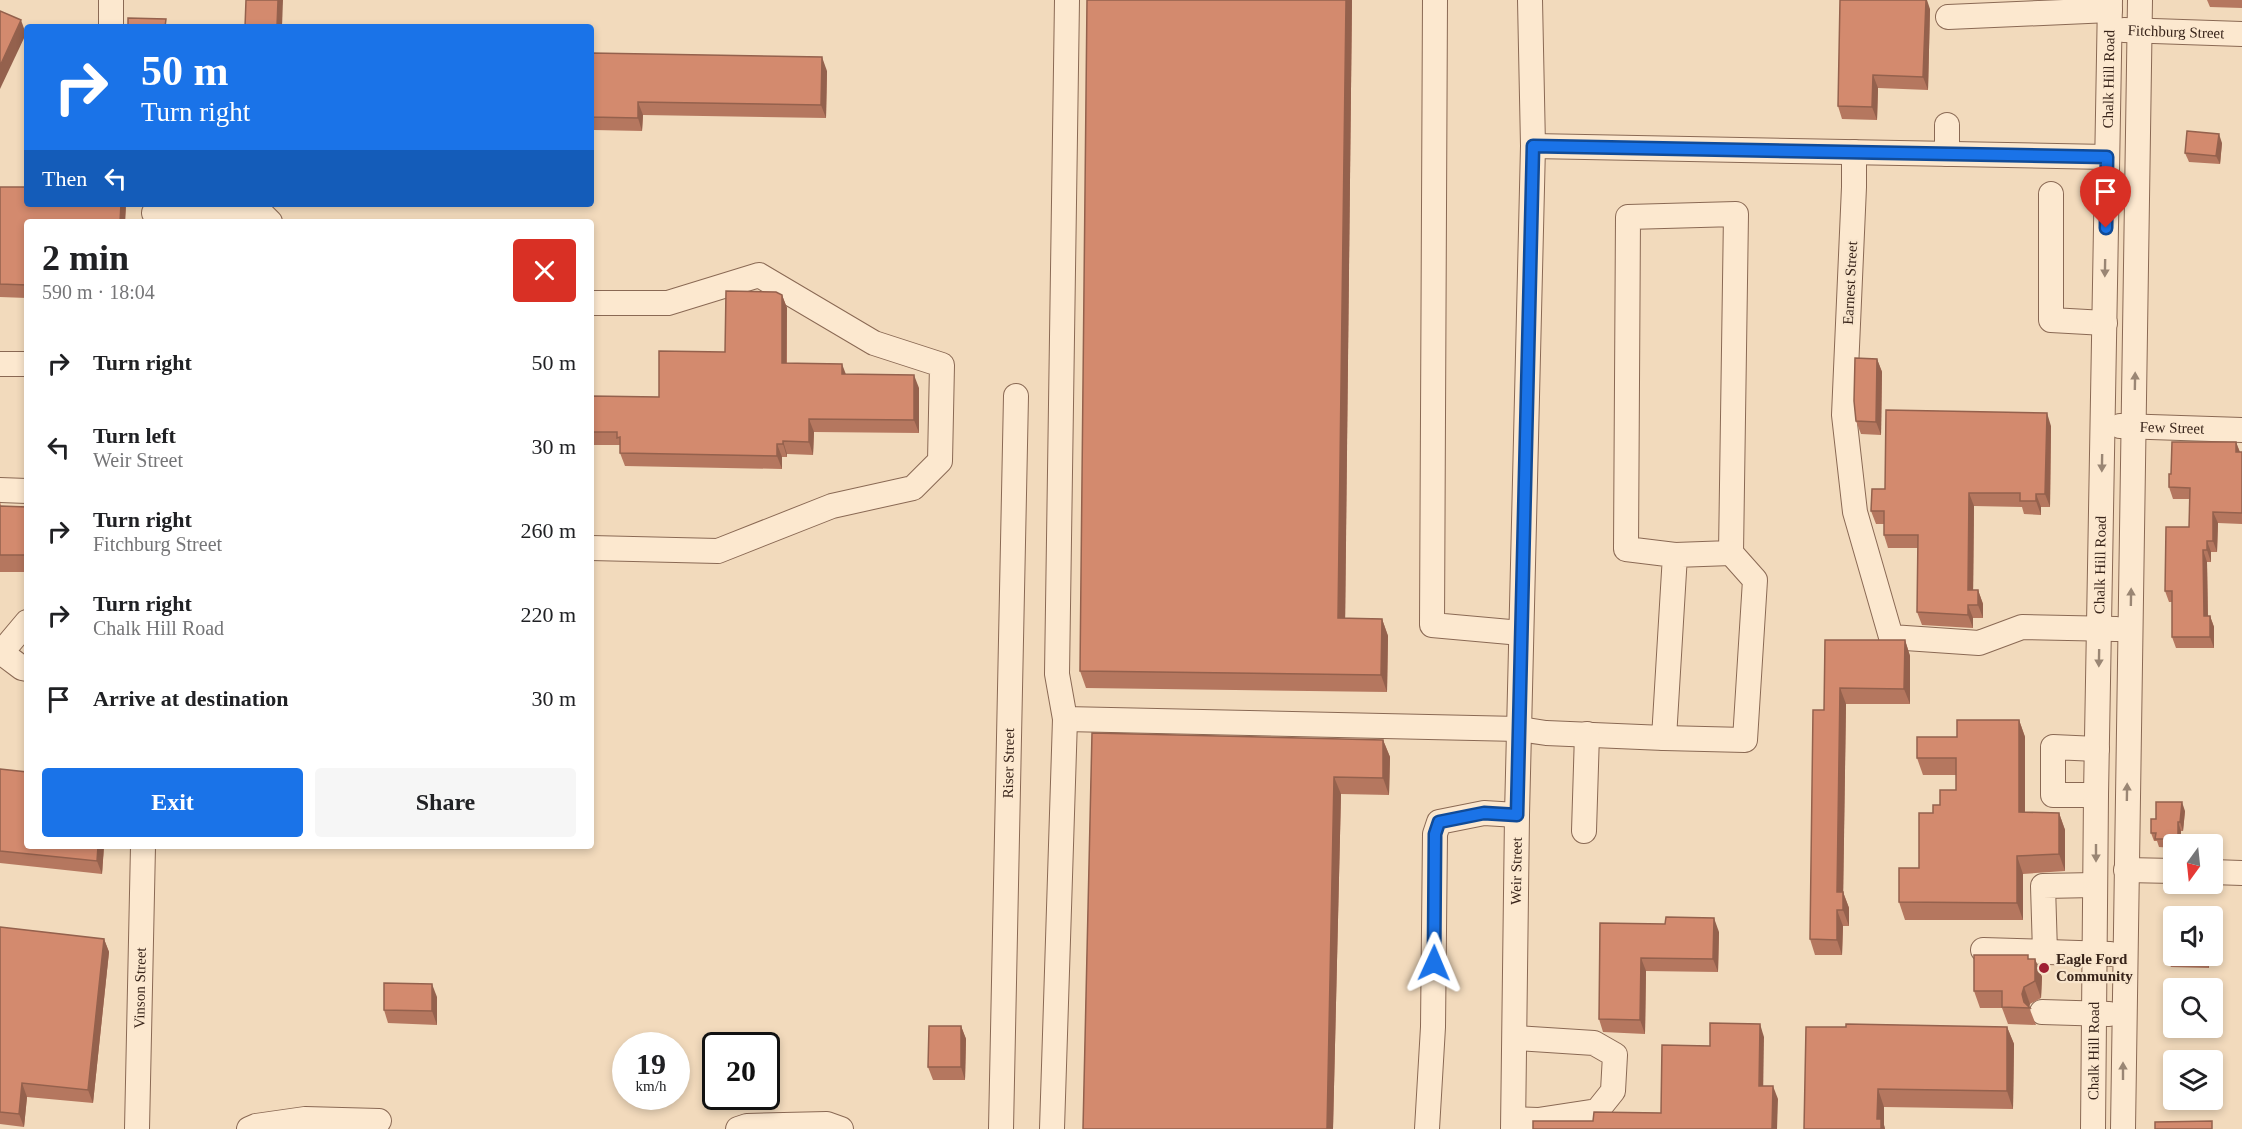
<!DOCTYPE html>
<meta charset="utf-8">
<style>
body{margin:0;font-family:"Times New Roman",serif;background:#f6f6f6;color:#202124;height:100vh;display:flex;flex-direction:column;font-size:22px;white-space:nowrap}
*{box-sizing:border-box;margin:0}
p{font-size:20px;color:#757577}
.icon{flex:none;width:33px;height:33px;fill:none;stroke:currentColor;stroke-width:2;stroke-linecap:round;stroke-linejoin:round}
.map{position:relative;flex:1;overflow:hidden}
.sheet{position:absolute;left:24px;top:219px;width:570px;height:630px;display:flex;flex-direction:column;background:#fff;border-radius:6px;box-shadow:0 3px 9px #0003}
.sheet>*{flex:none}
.banner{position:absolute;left:24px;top:24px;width:570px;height:183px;border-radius:6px;box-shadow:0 3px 9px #0003;background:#1a73e8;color:#fff;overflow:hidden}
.needle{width:39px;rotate:195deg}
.buttons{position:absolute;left:2163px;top:834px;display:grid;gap:12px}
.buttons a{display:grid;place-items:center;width:60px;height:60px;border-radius:6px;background:#fff;box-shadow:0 3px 9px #0003;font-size:30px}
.speed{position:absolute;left:612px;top:1032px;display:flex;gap:12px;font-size:30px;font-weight:700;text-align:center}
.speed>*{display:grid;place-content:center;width:78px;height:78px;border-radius:50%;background:#fff;box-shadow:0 3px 9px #0003;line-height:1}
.speed small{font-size:15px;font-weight:400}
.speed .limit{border:3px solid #111;border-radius:9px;background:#fff;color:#111}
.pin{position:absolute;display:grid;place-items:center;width:51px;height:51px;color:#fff;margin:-62px -26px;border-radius:50% 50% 50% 0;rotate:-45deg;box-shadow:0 0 6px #0007}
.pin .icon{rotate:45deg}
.me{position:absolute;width:66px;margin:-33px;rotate:1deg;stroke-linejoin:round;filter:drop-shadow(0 0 4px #0008)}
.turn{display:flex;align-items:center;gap:21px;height:126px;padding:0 18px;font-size:27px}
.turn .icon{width:78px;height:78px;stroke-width:2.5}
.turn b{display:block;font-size:42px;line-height:51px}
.then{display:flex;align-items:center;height:57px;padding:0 18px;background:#0003;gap:12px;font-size:22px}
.round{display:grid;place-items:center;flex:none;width:63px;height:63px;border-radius:6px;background:#f6f6f6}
.head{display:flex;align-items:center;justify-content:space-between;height:102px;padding:0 18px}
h1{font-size:36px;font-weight:600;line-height:45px}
.cta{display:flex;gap:12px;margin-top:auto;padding:12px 18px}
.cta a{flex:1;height:69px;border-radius:6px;background:#1a73e8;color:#fff;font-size:24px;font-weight:600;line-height:69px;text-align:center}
.cta a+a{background:#f6f6f6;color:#202124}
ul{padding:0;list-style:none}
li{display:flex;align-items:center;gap:18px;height:84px;padding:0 18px}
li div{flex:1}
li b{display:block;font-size:22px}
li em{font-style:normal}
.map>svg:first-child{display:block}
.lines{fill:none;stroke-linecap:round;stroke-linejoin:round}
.minor-casing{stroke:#8a6954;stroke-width:26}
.minor{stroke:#fce8cf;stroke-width:24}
.wall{fill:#b5775f}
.shaded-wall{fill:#94614d}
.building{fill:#d38a6e;stroke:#94614d;stroke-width:1.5}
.oneway{fill:#9a8674}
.route-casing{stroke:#114b97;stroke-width:15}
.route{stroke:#1a73e8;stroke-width:10}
.poi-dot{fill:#9f1f32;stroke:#f8e5cc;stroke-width:2}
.labels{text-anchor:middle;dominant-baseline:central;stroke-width:4.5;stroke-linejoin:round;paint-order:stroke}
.street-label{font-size:15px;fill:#38241a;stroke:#f8e5cc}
.poi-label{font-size:15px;font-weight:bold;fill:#38241a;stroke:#f8e5cc;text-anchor:start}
</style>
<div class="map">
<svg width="2242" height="1129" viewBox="0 0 2242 1129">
<rect width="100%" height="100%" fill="#f2dabc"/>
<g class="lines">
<g class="minor-casing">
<g id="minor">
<polyline points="111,0 111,27"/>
<polyline points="1067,0 1057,674 1065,719 1519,729 1546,733 1664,738 1675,555 1626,549 1628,217 1736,214 1731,553 1675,555"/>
<polyline points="1435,0 1432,625 1521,633"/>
<polyline points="1948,17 2110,10"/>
<path id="s1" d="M2124,30L2242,34"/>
<polyline points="1533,146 2107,157"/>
<polyline points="1854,152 1854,187 1844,415 1855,512 1891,637 1979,643 2022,627 2116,629"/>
<polyline points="1947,154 1947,125"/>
<polyline points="2051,194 2051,320 2105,323"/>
<polyline points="154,213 264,216 270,222"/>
<polyline points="591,303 668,303 759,275 874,343 942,365 940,461 913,488 832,506 718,551 591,548"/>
<polyline points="0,364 27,364"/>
<path id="s2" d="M2120,426L2242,430"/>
<polyline points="0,490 27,491"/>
<polyline points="27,622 6,647 6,656 22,668 27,669"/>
<polyline points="1664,738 1745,740 1755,580 1731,553"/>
<polyline points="2096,795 2053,795 2053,747 2097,749"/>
<polyline points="1584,831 1587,734"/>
<polyline points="2126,870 2174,871"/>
<polyline points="2212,872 2242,873"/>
<polyline points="1983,950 2110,954"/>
<polyline points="2045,952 2043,886 2095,885"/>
<polyline points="2042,1012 2109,1014"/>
<polyline points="1514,1119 1538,1120 1597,1111 1613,1091 1615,1055 1594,1043 1515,1038"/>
<path id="s3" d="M137,1129L143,846"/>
<polyline points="249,1129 256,1126 305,1119 379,1121"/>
<polyline points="738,1129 747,1126 827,1124 841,1129"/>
<path id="s4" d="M1001,1129L1016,396"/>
<polyline points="1052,1129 1065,719"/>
<polyline points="1427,1129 1433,1027 1435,834 1439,822 1484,813 1517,815"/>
<path id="s5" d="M1513,1129L1517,815L1533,146L1530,0"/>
<path id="s6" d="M2093,1129L2096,795L2110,0"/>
<polyline points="2123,1129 2140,0"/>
</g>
</g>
<use href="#minor" class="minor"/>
</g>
<g class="wall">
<polygon points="1352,0 1345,618 1382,619 1388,636 1387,692 1086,688 1080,671"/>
<polygon points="2207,0 2242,0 2242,8 2210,7"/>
<polygon points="1930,9 1928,90 1878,88 1877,120 1842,119 1838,106"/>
<polygon points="591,53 827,71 826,118 643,115 642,131 594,130 591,122"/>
<polygon points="2222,143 2220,164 2189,162 2185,153"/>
<polygon points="0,187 27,204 126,204 125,222 27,222 27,298 0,297"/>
<polygon points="782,295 787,308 787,363 919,388 919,433 814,432 813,455 787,454 787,457 782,457 782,469 625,466 620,453 620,445 591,445 591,396 659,397 725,352"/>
<polygon points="1877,359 1882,372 1881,435 1861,434 1856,421"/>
<polygon points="2051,426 2050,507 2041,507 2041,515 2024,514 2022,507 1974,506 1973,590 1978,590 1983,604 1983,618 1973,618 1973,628 1922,625 1917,612 1918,548 1888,548 1884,535 1884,524 1876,524 1871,511 1885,489"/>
<polygon points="2236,442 2240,452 2242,452 2242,524 2218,523 2217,552 2211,552 2211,562 2207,562 2208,616 2210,616 2214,627 2214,648 2176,648 2172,637 2172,602 2169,602 2165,591 2189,527 2190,499 2173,499 2169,487 2171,474"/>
<polygon points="0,501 1,506 27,507 27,572 0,572"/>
<polygon points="1825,640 1905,640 1910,656 1910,704 1846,704 1843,892 1849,908 1849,926 1843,926 1842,955 1815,955 1810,939 1824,710"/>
<polygon points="2019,720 2025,737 2025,812 2059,813 2065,830 2065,871 2023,874 2023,920 1905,920 1899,902 1919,868 1940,805 1956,790 1956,775 1923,775 1917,758 1957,737"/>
<polygon points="1092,733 1383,740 1390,757 1389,795 1341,794 1333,1129 1083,1129"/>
<polygon points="0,769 104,846 102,874 0,863"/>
<polygon points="2185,811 2183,831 2181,831 2181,844 2174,844 2174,848 2159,847 2157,841 2154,841 2151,833 2156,819"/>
<polygon points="1600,923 1719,932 1718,972 1646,971 1645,1034 1603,1032 1599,1019"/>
<polygon points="0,927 104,939 109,952 93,1103 27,1097 24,1127 0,1124"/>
<polygon points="2174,956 2209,956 2209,968 2171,967 2167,958"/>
<polygon points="2030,959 2035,959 2042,977 2041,998 2030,1004 2029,1007 2036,1025 2008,1024 2002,1008 1980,1008 1974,991"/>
<polygon points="437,997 437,1025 388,1023 384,1010"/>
<polygon points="961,1026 966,1039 965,1080 933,1080 928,1067"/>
<polygon points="1846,1027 2007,1027 2014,1044 2013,1109 1884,1107 1884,1125 1885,1129 1804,1129"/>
</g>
<g class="shaded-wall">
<polygon points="278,0 283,0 282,27 277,27"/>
<polygon points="1346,0 1352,0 1345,635 1338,618"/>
<polygon points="1926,0 1927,0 1930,9 1928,90 1923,77"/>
<polygon points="21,20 26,34 0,89 0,66"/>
<polygon points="822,57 827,71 826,118 821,105"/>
<polygon points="1873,75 1878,88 1877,120 1872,107"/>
<polygon points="638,102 643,115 642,131 638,118"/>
<polygon points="2219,134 2222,143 2220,164 2216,156"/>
<polygon points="121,204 126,204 125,222 120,222"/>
<polygon points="782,295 787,308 786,376 782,363"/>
<polygon points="1877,359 1882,372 1881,435 1876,422"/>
<polygon points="842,364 847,377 842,374"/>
<polygon points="914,375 919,388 919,433 914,420"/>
<polygon points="2047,413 2051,426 2050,507 2045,494"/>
<polygon points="809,419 814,432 813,455 809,442"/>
<polygon points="783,441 787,454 787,457 783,444"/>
<polygon points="2236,442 2240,453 2236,452"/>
<polygon points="777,444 782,457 782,469 777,456"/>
<polygon points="1969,493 1974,506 1973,603 1968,590"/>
<polygon points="2036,494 2041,507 2041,515 2036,501"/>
<polygon points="2213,512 2218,523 2217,552 2213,541"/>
<polygon points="2207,541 2211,552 2211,562 2207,550"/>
<polygon points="2203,550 2207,562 2208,627 2204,616"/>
<polygon points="1978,590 1983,604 1983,618 1978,605"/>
<polygon points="1968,605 1973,618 1973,628 1968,615"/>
<polygon points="2210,616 2214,627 2214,648 2210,637"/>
<polygon points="1382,619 1388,636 1387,692 1381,675"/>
<polygon points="1905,640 1910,656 1910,704 1904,689"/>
<polygon points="1840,688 1846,704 1843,908 1837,892"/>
<polygon points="2019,720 2025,737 2025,830 2019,812"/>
<polygon points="1383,740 1390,757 1389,795 1383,778"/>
<polygon points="1334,777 1341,794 1333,1129 1327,1129"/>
<polygon points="2182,802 2185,811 2183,831 2180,822"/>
<polygon points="2059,813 2065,830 2065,871 2059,854"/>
<polygon points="2178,822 2181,831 2181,844 2180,844 2178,839"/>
<polygon points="98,846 104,846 102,874 97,861"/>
<polygon points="2017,856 2023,874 2023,920 2017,903"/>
<polygon points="1843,892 1849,908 1849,926 1843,910"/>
<polygon points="1837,910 1843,926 1842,955 1837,940"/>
<polygon points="1714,918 1719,932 1718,972 1713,959"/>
<polygon points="104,939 109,952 93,1103 88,1090"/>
<polygon points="2206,956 2209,956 2209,968 2206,959"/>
<polygon points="1641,958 1646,971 1645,1034 1640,1020"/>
<polygon points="2035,959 2042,977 2041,998 2035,981"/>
<polygon points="432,984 437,997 437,1025 432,1011"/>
<polygon points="2024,987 2030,1004 2029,1008 2026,1007 2022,994"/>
<polygon points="1760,1024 1764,1037 1763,1099 1759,1086"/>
<polygon points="961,1026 966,1039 965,1080 961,1067"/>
<polygon points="2007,1027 2014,1044 2013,1109 2007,1091"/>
<polygon points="22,1083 27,1097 24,1127 19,1114"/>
<polygon points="1773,1086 1778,1099 1777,1129 1772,1129"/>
<polygon points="1878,1089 1884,1107 1884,1125 1885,1129 1881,1129 1877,1119"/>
</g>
<g class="building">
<polygon points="246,0 278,0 277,27 245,27"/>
<polygon points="1087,0 1346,0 1338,618 1382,619 1381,675 1080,671"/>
<polygon points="1840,0 1926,0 1923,77 1873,75 1872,107 1838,106"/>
<polygon points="0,11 21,20 0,66"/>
<polygon points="128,18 166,19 165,27 128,27"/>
<polygon points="591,53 822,57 821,105 638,102 638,118 591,117"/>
<polygon points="2187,131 2219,134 2216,156 2185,153"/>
<polygon points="0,187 27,187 27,204 121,204 120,222 27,222 27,285 0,284"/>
<polygon points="726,291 776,292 782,295 782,363 842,364 842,374 914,375 914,420 809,419 809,442 783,441 783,444 777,444 777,456 620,453 620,437 617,438 617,432 591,432 591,396 659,397 659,351 725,352"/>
<polygon points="1855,358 1877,359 1876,422 1856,421 1854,401"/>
<polygon points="1886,410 2047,413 2045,494 2036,494 2036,501 2020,501 2020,493 1969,493 1968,590 1978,590 1978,605 1968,605 1968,615 1917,612 1918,535 1884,535 1884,511 1871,511 1872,489 1885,489"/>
<polygon points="2172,442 2236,442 2236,452 2242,452 2242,513 2213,512 2213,541 2207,541 2207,550 2203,550 2204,616 2210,616 2210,637 2172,637 2172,591 2165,591 2166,527 2189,527 2190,488 2169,487 2169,474 2171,474"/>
<polygon points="0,506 27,507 27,555 0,555"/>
<polygon points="1825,640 1905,640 1904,689 1840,688 1837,892 1843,892 1843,910 1837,910 1837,940 1810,939 1813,710 1824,710"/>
<polygon points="1957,720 2019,720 2019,812 2059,813 2059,854 2017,856 2017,903 1899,902 1899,868 1919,868 1919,813 1933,813 1933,805 1940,805 1940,790 1956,790 1956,758 1917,758 1917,737 1957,737"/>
<polygon points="1092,733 1383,740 1383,778 1334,777 1327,1129 1083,1129"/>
<polygon points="0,769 27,772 27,846 98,846 97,861 0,851"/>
<polygon points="2156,802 2182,802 2180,822 2178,822 2178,839 2155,839 2156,833 2151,833 2151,819 2156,819"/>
<polygon points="1666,917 1714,918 1713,959 1641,958 1640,1020 1599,1019 1600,923 1665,924"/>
<polygon points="0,927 104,939 88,1090 22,1083 19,1114 0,1112"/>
<polygon points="2168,937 2174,937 2174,956 2206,956 2206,959 2167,958"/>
<polygon points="1974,955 2028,955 2028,959 2035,959 2035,981 2024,987 2022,994 2024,1002 2030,1008 2002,1007 2002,991 1974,991"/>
<polygon points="384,983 432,984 432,1011 384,1010"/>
<polygon points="1710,1023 1760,1024 1759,1086 1773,1086 1772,1129 1533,1129 1533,1121 1593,1121 1594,1112 1661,1113 1662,1045 1710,1046"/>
<polygon points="1846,1024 2007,1027 2007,1091 1878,1089 1877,1119 1881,1119 1881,1129 1804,1129 1806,1027 1846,1027"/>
<polygon points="929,1026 961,1026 961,1067 928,1067"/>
<polygon points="2212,1121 2212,1129 2155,1129 2155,1122"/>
</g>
<defs><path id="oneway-solid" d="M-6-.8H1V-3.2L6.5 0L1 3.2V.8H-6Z" transform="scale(1.5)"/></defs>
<g class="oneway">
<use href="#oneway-solid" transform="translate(2105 268) rotate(91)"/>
<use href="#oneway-solid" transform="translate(2135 381) rotate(-89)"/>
<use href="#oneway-solid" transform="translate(2102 463) rotate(91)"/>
<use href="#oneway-solid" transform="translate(2131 597) rotate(-89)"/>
<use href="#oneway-solid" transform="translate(2099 658) rotate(91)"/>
<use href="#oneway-solid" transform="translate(2127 792) rotate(-89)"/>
<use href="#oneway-solid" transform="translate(2096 853) rotate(90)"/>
<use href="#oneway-solid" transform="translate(2123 1071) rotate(-90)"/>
</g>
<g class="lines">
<g class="route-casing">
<polyline id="route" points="1434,963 1435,834 1439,822 1484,813 1517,815 1533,146 2107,157 2106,228"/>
</g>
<use href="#route" class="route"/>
</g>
<circle class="poi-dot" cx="2044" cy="968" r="6"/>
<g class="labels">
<g class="street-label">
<text stroke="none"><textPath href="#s1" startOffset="52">Fitchburg Street</textPath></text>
<text stroke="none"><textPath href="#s6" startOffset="1050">Chalk Hill Road</textPath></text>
<text transform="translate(1850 283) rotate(-87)">Earnest Street</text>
<text stroke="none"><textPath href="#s2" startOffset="52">Few Street</textPath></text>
<text stroke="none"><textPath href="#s6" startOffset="564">Chalk Hill Road</textPath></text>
<text stroke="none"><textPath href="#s4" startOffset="366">Riser Street</textPath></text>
<text stroke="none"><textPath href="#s5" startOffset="258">Weir Street</textPath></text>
<text stroke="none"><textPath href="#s3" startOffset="141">Vinson Street</textPath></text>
<text stroke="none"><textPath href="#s6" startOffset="78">Chalk Hill Road</textPath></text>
</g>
<g class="poi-label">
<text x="2056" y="959">Eagle Ford<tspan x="2056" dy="17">Community</tspan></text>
</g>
</g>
</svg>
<div class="buttons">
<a><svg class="needle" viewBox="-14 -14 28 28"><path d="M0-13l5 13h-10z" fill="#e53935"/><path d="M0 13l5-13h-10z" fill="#757577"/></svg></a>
<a><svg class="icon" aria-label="sound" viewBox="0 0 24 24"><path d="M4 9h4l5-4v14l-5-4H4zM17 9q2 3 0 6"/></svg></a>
<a><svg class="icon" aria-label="search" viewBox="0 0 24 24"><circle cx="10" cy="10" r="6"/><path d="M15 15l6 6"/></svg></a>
<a><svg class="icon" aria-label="layers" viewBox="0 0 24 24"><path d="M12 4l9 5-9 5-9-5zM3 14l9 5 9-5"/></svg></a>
</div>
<div class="speed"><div>19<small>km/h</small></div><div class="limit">20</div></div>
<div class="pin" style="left:2106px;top:228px;background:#d93025"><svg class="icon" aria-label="arrive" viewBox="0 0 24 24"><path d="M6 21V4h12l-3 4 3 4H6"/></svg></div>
<svg class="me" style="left:1434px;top:963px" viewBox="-20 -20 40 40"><path d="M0-17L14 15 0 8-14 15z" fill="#1a73e8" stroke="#fff" stroke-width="4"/></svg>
<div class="banner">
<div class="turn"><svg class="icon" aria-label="right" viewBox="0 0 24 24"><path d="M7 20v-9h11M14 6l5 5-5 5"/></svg><div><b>50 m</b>Turn right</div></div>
<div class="then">Then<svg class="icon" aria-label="left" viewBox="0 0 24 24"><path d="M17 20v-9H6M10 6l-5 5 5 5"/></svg></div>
</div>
<section class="sheet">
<div class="head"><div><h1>2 min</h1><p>590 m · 18:04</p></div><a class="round" style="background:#d93025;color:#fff"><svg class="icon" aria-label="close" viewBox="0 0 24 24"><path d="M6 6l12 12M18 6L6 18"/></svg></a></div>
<ul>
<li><svg class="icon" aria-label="right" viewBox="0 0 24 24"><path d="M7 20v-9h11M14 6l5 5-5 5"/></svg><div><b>Turn right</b></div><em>50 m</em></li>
<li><svg class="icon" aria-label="left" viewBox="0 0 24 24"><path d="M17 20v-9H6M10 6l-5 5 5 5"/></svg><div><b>Turn left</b><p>Weir Street</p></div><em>30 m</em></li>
<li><svg class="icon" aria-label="right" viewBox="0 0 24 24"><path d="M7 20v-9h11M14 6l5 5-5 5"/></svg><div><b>Turn right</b><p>Fitchburg Street</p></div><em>260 m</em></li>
<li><svg class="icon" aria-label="right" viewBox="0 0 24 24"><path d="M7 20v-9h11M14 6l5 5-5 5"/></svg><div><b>Turn right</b><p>Chalk Hill Road</p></div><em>220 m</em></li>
<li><svg class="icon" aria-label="arrive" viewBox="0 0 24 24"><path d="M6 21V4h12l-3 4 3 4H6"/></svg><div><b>Arrive at destination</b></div><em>30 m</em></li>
</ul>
<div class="cta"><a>Exit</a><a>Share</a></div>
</section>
</div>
